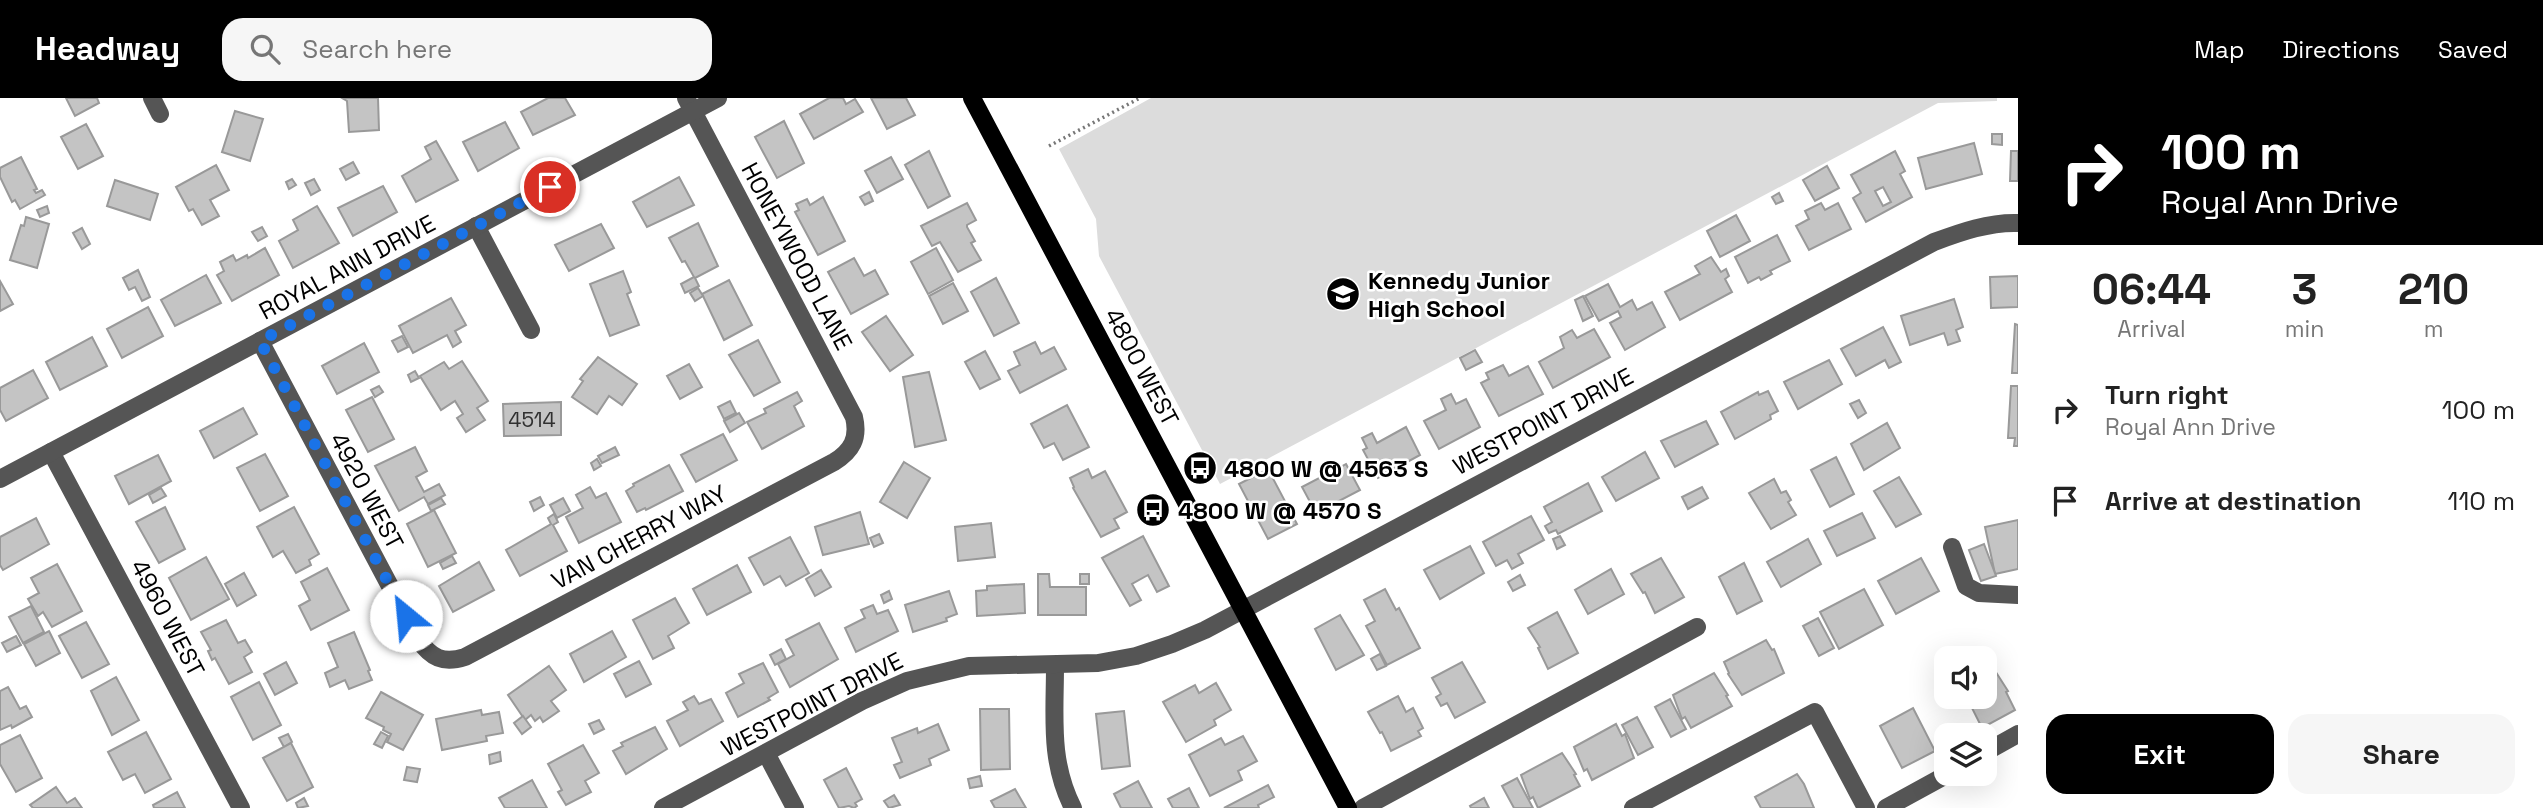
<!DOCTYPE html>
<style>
body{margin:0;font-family:"Space Grotesk",sans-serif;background:#f6f6f6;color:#222;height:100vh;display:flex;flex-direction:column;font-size:26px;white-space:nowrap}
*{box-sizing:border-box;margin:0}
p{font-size:23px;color:#767676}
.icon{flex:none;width:38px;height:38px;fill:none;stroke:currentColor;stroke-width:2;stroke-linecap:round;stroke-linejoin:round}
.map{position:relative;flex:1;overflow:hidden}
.drawer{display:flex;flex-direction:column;background:#fff;width:525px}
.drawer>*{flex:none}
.top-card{background:#000;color:#fff;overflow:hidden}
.controls{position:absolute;left:1934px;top:548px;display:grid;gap:14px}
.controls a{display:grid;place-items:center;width:63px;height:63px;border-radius:14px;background:#fff;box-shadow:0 7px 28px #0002;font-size:35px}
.pin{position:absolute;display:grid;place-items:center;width:60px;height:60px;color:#fff;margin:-30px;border:4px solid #fff;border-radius:50%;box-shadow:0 2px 7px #0007}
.me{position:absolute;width:77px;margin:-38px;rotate:332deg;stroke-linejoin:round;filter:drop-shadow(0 0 5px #0008)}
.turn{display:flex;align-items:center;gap:24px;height:147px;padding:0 28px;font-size:32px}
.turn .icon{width:91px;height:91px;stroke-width:2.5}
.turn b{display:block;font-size:49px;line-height:60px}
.eta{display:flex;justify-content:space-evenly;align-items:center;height:119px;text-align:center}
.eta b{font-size:42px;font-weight:600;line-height:49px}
.button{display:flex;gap:14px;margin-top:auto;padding:14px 28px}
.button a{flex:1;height:80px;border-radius:21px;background:#000;color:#fff;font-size:28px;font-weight:600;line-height:80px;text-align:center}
.button a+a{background:#f6f6f6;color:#222}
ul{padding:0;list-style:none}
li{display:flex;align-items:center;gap:21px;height:91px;padding:0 28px}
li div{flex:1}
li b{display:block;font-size:26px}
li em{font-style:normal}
header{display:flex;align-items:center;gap:42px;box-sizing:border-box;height:98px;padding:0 35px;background:#000;color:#fff}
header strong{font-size:33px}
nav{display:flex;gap:38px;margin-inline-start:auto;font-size:24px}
.search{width:490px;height:63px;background:#f6f6f6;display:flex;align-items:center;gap:18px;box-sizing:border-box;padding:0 24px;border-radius:21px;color:#767676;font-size:26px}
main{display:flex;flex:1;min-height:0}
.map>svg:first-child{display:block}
.green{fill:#dcdcdc}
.building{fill:#c4c4c4;stroke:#999;stroke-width:2;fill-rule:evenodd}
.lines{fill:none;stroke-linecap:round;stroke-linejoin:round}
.path{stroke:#777;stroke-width:3.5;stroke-dasharray:2 3.5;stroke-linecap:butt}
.minor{stroke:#555;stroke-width:18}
.major{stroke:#000;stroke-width:18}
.route{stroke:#1a73e8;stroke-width:12;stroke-dasharray:0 21.6}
.labels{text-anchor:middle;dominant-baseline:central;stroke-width:5;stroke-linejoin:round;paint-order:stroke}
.number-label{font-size:21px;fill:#313131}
.street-label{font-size:24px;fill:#000;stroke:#fff}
.poi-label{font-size:24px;font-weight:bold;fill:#000;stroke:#fff;text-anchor:start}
</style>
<header>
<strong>Headway</strong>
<div class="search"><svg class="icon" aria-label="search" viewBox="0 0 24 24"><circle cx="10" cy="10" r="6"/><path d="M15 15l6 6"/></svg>Search here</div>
<nav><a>Map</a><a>Directions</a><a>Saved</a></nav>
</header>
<main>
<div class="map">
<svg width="2018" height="710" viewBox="0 0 2018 710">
<rect width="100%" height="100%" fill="#fff"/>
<polygon class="green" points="1151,0 1997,0 1997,3 1938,5 1220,386 1099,158 1096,121 1059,51"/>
<g class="building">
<polygon points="66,0 97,0 99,5 75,18"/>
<polygon points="342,0 378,0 379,32 349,34 347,3"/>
<polygon points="548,0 565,0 575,17 533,37 521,14"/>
<polygon points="829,0 843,0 846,6 855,1 863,14 814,41 800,16"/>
<polygon points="871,0 906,0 915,17 887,31"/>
<polygon points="235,13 263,21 250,63 222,54"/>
<polygon points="784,23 804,65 777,80 755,39"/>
<polygon points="505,24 519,50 478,73 463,44"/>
<polygon points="86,26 103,58 78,71 61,39"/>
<polygon points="1992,36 2002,36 2002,47 1992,46"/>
<polygon points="436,43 458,82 416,104 402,78 431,61 425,49"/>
<polygon points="1974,45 1982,76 1926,91 1918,60"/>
<polygon points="929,53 950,98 928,110 905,67"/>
<path d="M1895,53L1905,73L1900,76L1912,99L1866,124L1853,100L1861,95L1851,77ZM1883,89L1891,104L1883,108L1875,93Z"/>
<polygon points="2011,53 2018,53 2018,83 2010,83"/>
<polygon points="21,59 37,91 34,92 36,95 42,92 45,97 20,111 15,102 12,104 0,79 0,70"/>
<polygon points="891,59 903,81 877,95 865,73"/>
<polygon points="353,64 359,75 346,82 340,71"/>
<polygon points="216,67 229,92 210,102 219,118 202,127 193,111 189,113 176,89"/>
<polygon points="1827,68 1839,90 1815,103 1803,82"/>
<polygon points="679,79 694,107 647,129 633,104"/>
<polygon points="292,81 296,87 289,91 286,84"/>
<polygon points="314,81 320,92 311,97 305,85"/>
<polygon points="115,82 158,96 150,122 107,108"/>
<polygon points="383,88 397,114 353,138 338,110"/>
<polygon points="869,94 873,103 865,107 860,99"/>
<polygon points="1779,95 1783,103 1776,106 1772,99"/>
<polygon points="823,99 845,143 818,157 795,114 799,112 796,106 807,101 810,107"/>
<polygon points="967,105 976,122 967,127 967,129 975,143 971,145 981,162 958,174 940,144 932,148 921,128"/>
<polygon points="1821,105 1825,112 1838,105 1851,131 1809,152 1796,128 1809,121 1805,113"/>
<polygon points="47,108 49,115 40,119 37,112"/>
<polygon points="317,108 339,145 293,170 279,143 298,132 293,122"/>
<polygon points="1736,117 1750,143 1720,159 1707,133"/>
<polygon points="26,119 49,126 37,170 10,162 21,127 24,128"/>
<polygon points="698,125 718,168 695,180 699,188 685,195 681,186 694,179 685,163 682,164 669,140"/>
<polygon points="601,126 614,150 569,173 555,147"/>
<polygon points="262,129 267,138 258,143 252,134"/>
<polygon points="82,130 90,146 82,151 73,135"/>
<polygon points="1777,137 1790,163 1770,173 1772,176 1761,182 1759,179 1748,185 1735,159"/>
<polygon points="265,150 279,177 232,203 217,177 224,173 220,164 233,157 236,163 247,157 248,160"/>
<polygon points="936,150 953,182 928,196 911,164"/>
<polygon points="1711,159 1721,174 1726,171 1729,178 1725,181 1732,194 1680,222 1665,194 1700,176 1695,168"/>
<polygon points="854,160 864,178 875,172 888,196 851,216 828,174"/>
<polygon points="138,172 150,199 142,203 135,189 129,192 123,180"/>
<polygon points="623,173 631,194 627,196 639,227 610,238 590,186"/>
<polygon points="206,177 221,205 175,228 161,202"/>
<polygon points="2018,178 2018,209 1991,210 1990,179"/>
<polygon points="996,180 1019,225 994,238 971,194"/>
<polygon points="729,182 752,227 724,242 702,196"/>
<polygon points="0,183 13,206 0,213"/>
<polygon points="953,185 968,213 943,226 929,198"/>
<polygon points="1608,186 1620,209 1632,202 1637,212 1652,204 1665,229 1625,252 1610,225 1621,219 1618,213 1599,223 1585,198"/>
<polygon points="698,190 703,198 695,203 690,195"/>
<polygon points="1583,198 1593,218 1583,223 1575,202"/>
<polygon points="451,200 466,227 455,233 461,244 453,249 447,237 413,255 399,228"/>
<polygon points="1954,201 1963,229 1956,232 1960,243 1948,247 1944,235 1910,247 1901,218"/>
<polygon points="148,209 163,238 122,260 107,231"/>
<polygon points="886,218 913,257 890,273 862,234"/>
<polygon points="2015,226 2018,227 2018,275 2012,275"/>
<polygon points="1883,229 1901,264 1889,270 1885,262 1856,278 1841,251"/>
<polygon points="1594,231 1610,259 1553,290 1539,264 1564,250 1560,239 1572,232 1577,240"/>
<polygon points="402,238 408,249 398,254 392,243"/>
<polygon points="92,239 107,268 60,292 46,264"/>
<polygon points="758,242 780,284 754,298 729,257"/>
<polygon points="1035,244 1041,256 1054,249 1066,271 1020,295 1008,273 1020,267 1014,254"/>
<polygon points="364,245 379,274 337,296 322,268"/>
<polygon points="1475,252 1482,264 1466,272 1460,260"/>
<polygon points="985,253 1000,281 980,291 965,264"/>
<polygon points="598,259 637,286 622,307 609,298 597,316 572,299 583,283 580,281"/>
<polygon points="1829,262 1842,286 1798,311 1784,284"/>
<polygon points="462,263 488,303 477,310 485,322 466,334 457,320 463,316 455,303 441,312 420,278 444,264 449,271"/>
<polygon points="689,266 702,289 680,301 667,278"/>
<polygon points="1503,267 1509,278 1528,268 1543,296 1499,318 1481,285 1489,281 1486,275"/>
<polygon points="33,272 48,300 6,323 0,312 0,290"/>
<polygon points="415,273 419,280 411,284 408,277"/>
<polygon points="929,274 946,342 915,349 903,279"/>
<polygon points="379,288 383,294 375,299 371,292"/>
<polygon points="2011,288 2018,288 2018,348 2014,348 2015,340 2008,340"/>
<polygon points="1768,293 1778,313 1770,317 1771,321 1735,341 1721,314 1758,294 1759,297"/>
<polygon points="797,294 802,303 794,308 804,328 762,351 747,324 766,315 764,311"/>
<polygon points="1451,296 1456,306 1466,301 1480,329 1439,351 1424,323 1446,312 1441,301"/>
<polygon points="372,299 394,341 368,354 346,312"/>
<polygon points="1859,302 1866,315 1858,320 1850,306"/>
<polygon points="730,303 736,315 724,321 718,309"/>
<polygon points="561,304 561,337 504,338 503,306"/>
<polygon points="1067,307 1089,349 1063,362 1054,345 1044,350 1031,326"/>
<polygon points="243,310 257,336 214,360 200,333"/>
<polygon points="739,315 745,325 730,334 724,323"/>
<polygon points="1706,323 1718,346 1675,369 1661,343"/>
<polygon points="1887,325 1900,350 1864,372 1851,346"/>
<polygon points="1406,329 1420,357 1378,380 1363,352 1367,350 1362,340 1372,335 1377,345"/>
<polygon points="723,336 737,362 696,384 681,357"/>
<polygon points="415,349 427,373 416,379 424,394 439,386 445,397 428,406 424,399 399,413 375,368"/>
<polygon points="615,349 619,357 602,365 598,358"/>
<polygon points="1645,354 1659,380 1616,403 1602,379"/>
<polygon points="265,356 288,398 260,413 237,370"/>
<polygon points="158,357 171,383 129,406 115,378"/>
<polygon points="1836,359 1854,396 1830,409 1811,372"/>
<polygon points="597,361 601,368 594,372 591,365"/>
<polygon points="904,364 930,380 907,420 880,404"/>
<polygon points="1346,366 1360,392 1316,415 1302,389"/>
<polygon points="669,367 683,393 646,412 645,410 637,414 626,393 634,388 633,386"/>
<polygon points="1088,371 1092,380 1105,373 1127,414 1114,421 1119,430 1101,439 1073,390 1074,389 1070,380"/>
<polygon points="1268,371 1297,426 1268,441 1239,386"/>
<polygon points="1899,379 1921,416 1896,429 1874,393"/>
<polygon points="1774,381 1781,395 1786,393 1791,402 1788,404 1796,417 1771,431 1749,395"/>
<polygon points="1588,385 1602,413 1558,436 1556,432 1549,435 1545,428 1552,424 1544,409"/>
<polygon points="590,389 596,400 606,395 621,424 579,445 566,419 583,410 576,397"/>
<polygon points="1702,389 1708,400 1688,411 1682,399"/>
<polygon points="161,390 166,398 153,405 149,397"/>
<polygon points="540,399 544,407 534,413 530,404"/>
<polygon points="441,400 445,406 431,413 428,407"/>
<polygon points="563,400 570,413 557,420 550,407"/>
<polygon points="165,409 185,451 159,465 136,424"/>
<polygon points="294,409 319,456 309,462 311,467 296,475 283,453 273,459 257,429"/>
<polygon points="434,412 456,455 428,469 407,426"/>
<polygon points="860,414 869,446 823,457 815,429"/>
<polygon points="1862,415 1875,440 1837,458 1824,433"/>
<polygon points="554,416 558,424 553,427 567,453 520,478 506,452 551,426 548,420"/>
<polygon points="1531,418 1544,442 1518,456 1523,465 1512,471 1507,462 1496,468 1483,444"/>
<polygon points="36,420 49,446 3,472 0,467 0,439"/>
<polygon points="2018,422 2018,471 1995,476 1985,429"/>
<polygon points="991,425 995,459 958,463 955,429"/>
<polygon points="879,436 883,445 874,449 870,440"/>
<polygon points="1143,438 1169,488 1157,494 1148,477 1132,486 1141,502 1130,508 1102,460"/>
<polygon points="1560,438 1565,447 1557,451 1553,441"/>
<polygon points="790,439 809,475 786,488 780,478 764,487 749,460"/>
<polygon points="1808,441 1821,466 1781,489 1767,464"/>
<polygon points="1984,446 1996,478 1981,483 1969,452"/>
<polygon points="1470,448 1484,475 1440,501 1424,472"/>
<polygon points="452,458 456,465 443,471 440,465"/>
<polygon points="206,459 229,501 191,522 169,480"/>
<polygon points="1661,460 1684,499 1655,515 1645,494 1643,495 1631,476"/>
<polygon points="1921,460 1939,493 1896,516 1878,483"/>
<polygon points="479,464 494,492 453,514 439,488"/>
<polygon points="1744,465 1762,503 1737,516 1719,479"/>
<polygon points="57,466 82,513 52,529 43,514 38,518 28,501 39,495 31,480"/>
<polygon points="737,467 751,494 707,517 693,491"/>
<polygon points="327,470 349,512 311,532 299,508 310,502 301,484"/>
<polygon points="1611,471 1624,496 1588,516 1575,492"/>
<polygon points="821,472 831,489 815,498 806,481"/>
<polygon points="244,475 256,497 237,508 225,486"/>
<polygon points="1038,476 1049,476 1050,489 1086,489 1086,517 1038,517"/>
<rect x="1080" y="476" width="9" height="10"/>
<polygon points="1520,477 1525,487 1513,493 1508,484"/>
<polygon points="1024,486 1025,515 977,518 976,493 987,492 987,488"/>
<polygon points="1385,491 1396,512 1399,510 1420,550 1387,567 1366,528 1375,523 1364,502"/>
<polygon points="1864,491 1883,527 1839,551 1820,514"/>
<polygon points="889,493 892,501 884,505 881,497"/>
<polygon points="949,493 957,516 946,520 947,523 913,534 905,507"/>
<polygon points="675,500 689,525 668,538 674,550 653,561 633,522"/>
<polygon points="873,507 877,516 888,512 898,533 856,554 845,530 865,520 861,512"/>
<polygon points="31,508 44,534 23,545 9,519"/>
<polygon points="1557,514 1578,555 1548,571 1538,550 1540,549 1528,530"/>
<polygon points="1340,517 1364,557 1336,572 1315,531"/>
<polygon points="1818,520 1834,550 1819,558 1803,528"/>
<polygon points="226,522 238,545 245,542 252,554 244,559 252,574 229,586 215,560 212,562 208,553 211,552 201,534"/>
<polygon points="86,524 109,566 82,580 59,538"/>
<polygon points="819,525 838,561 790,589 778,566 794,557 786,542"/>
<polygon points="49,533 60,555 36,568 24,546"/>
<polygon points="612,533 626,559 584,584 570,556"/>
<polygon points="354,534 370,572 368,573 372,582 349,591 345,582 330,589 325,575 338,569 328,545"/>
<polygon points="16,538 21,547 7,554 2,545"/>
<polygon points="1766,542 1772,552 1774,551 1784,575 1742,597 1728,576 1729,575 1724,564"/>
<polygon points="781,551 786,561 775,567 770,557"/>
<polygon points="1380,556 1386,568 1377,572 1371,561"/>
<polygon points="639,563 651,586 626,599 614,576"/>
<polygon points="286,564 297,585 275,597 264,576"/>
<polygon points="1462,564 1485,604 1455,620 1447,605 1441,608 1436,599 1441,596 1432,580"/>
<polygon points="763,565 778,594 768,600 770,602 738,619 726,595 744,585 739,576"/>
<polygon points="549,568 566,592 551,603 559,613 543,624 540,619 535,623 531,617 525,622 508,597"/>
<polygon points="1992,568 2008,593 2006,594 2015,612 1982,630 1966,598 1984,598 1984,572"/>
<polygon points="1714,575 1728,597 1726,598 1732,608 1691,630 1685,619 1682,621 1673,597"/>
<polygon points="116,579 139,622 112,637 91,593"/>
<polygon points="259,584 281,627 253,642 231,599"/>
<polygon points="1216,585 1231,612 1214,622 1216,627 1186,644 1163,604 1195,587 1199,595"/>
<polygon points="8,589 20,611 26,608 32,619 12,630 11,627 0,632 0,593"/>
<polygon points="381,594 423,617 403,652 387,644 391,636 383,632 384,629 366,620"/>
<polygon points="694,598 699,606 711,601 723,623 680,648 667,623 688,612 683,604"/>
<polygon points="1398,598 1406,614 1413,610 1423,630 1418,633 1421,638 1391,653 1382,634 1380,635 1368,614"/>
<polygon points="1670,601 1686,631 1671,639 1655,609"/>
<polygon points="1913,610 1935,653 1902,670 1880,628"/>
<polygon points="980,611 1009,611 1010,671 981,672"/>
<polygon points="481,612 482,617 499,614 503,635 486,638 487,643 442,652 436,621"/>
<polygon points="1124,613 1130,668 1102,671 1096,616"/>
<polygon points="523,618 531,629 522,636 514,625"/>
<polygon points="1637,619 1653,649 1638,657 1622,627"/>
<polygon points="599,622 604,631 594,636 589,626"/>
<polygon points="938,626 949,652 929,661 931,667 900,680 894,667 902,664 892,640 917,630 918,635"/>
<polygon points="1616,626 1622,638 1625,636 1634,660 1592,682 1587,671 1584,673 1574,649"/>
<polygon points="655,629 667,651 626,676 613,653 623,648 621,645"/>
<polygon points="146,634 171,681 145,695 135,676 123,682 108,654"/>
<polygon points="381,634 388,638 382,650 374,646"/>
<polygon points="288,636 292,644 284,649 279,640"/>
<polygon points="20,637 42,680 16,694 0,666 0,647"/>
<polygon points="1243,638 1257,663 1238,673 1242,682 1210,698 1189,657 1221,640 1225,647"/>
<polygon points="291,645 313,689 287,703 263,660"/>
<polygon points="583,647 599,675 585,683 591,694 566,707 558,694 562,692 548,666"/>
<polygon points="500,654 501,663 490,666 489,657"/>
<polygon points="1562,655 1576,676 1574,677 1580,688 1538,710 1533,699 1530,701 1521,677"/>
<polygon points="407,669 420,671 417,684 404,682"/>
<polygon points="846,670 862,701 855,705 857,708 854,710 849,708 839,710 824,682"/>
<polygon points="1797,676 1804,686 1814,710 1761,710 1755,699"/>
<polygon points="980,678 982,688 970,690 968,681"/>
<polygon points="1517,680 1533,710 1514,710 1502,688"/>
<polygon points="532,682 547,710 505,710 499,700"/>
<polygon points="1138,683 1152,710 1121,710 1114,696"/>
<polygon points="1268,687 1274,699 1258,707 1259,710 1224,710"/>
<polygon points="56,689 67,705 75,700 82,710 33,710 30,707"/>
<polygon points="1189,690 1199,710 1173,710 1168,701"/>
<polygon points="1015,691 1026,710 995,710 991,703"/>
<polygon points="177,694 185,710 154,710 153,707"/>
<polygon points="894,697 900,707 889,710 884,703"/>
<polygon points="304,700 308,708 298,710 296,705"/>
<polygon points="1484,700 1489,710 1471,710 1470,708"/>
</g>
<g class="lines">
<polyline class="path" points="1049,48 1140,0"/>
<g class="minor">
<polyline points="152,0 160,16"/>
<polyline points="476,128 531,232"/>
<path d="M260,243L418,541C431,560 443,566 465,559L834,364C852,353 859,340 854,319L686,0"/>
<polyline points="51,354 241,710"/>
<polyline points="0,381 718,0"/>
<polyline points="1952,449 1966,488 1979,495 2018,497"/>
<path d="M1055,568C1055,618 1049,663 1073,710"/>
<polyline points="766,655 795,710"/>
<polyline points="1984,655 2018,636"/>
<path d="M663,710L862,603L907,583L969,568L1098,565L1136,558L1172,546L1205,532L1934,144C1961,134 1989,124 2018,125"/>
<polyline points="1363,710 1697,529"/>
<polyline points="1633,710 1815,614 1866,710"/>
<polyline points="1886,710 1948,676"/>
</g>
<polyline class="major" points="972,0 1348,710"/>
</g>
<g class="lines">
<polyline class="route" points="406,518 260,243 550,89"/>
</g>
<defs>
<g id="school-disc" transform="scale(1.75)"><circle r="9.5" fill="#000" stroke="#fff"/><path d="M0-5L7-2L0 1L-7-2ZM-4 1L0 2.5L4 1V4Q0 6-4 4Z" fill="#fff"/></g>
<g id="bus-disc" transform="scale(1.75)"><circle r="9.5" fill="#000" stroke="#fff"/><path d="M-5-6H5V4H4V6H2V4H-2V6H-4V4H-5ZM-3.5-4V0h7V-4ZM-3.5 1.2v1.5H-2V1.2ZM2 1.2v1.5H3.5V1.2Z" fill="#fff"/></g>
</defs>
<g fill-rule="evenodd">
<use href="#school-disc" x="1343" y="196"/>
<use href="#bus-disc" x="1200" y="370"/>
<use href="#bus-disc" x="1153" y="412"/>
</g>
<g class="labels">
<g class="number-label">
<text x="532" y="321">4514</text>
</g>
<g class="street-label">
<text transform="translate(797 158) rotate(62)">HONEYWOOD LANE</text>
<text transform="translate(347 169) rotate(-28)">ROYAL ANN DRIVE</text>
<text transform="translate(1142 269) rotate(62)">4800 WEST</text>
<text transform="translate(1543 323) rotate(-28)">WESTPOINT DRIVE</text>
<text transform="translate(367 393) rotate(62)">4920 WEST</text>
<text transform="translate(639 439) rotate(-28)">VAN CHERRY WAY</text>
<text transform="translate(168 520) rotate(62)">4960 WEST</text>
<text transform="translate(812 606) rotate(-27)">WESTPOINT DRIVE</text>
</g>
<g class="poi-label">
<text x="1368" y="182">Kennedy Junior<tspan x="1368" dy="28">High School</tspan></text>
<text x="1224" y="370">4800 W @ 4563 S</text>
<text x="1178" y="412">4800 W @ 4570 S</text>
</g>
</g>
</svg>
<div class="controls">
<a><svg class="icon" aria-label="sound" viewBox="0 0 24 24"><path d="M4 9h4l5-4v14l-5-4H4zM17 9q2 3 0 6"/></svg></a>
<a><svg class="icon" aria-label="layers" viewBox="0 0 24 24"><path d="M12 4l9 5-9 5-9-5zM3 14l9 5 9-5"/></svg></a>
</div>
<div class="pin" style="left:550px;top:89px;background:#d93025"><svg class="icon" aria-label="arrive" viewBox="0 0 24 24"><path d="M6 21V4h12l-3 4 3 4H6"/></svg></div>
<svg class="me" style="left:406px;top:518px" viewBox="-20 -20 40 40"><circle r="19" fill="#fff"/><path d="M0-13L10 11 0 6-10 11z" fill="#1a73e8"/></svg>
</div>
<section class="drawer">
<div class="top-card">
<div class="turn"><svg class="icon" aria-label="right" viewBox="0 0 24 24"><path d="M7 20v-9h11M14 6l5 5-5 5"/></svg><div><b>100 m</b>Royal Ann Drive</div></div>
</div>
<div class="eta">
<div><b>06:44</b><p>Arrival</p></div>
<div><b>3</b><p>min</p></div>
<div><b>210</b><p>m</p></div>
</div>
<ul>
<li><svg class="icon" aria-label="right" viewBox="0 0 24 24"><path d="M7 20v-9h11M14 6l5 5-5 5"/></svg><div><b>Turn right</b><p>Royal Ann Drive</p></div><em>100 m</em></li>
<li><svg class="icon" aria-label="arrive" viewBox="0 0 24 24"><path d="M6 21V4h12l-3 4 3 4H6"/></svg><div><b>Arrive at destination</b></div><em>110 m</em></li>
</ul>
<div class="button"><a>Exit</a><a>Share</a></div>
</section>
</main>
